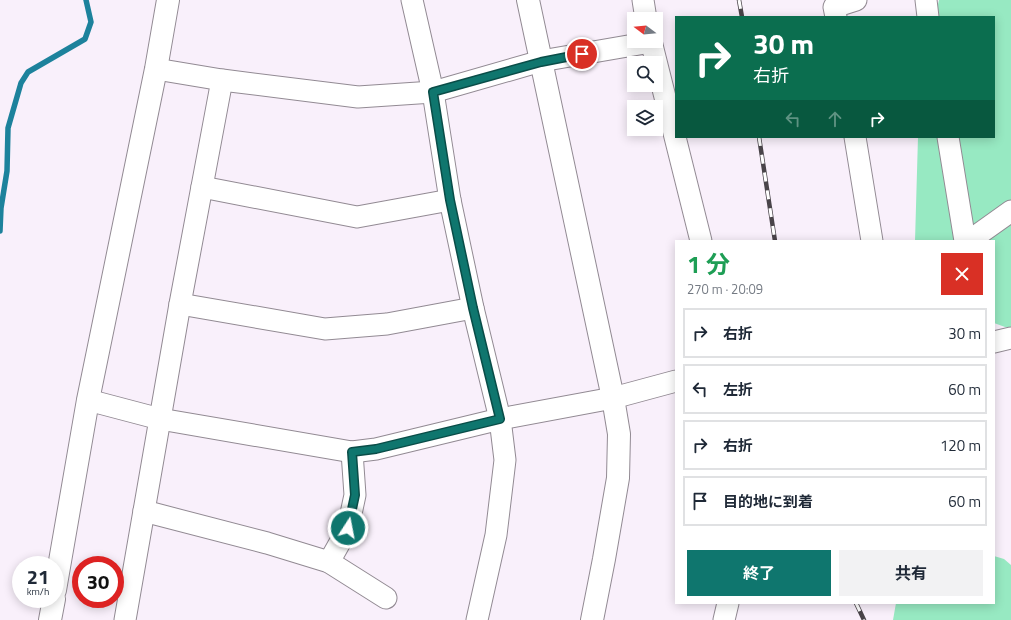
<!DOCTYPE html>
<html lang="ja">
<meta charset="utf-8">
<style>
body{margin:0;font-family:"Titillium Web","Noto Sans JP",sans-serif;background:#f2f2f3;color:#1f2937;height:100vh;display:flex;flex-direction:column;font-size:15px;white-space:nowrap}
*{box-sizing:border-box;margin:0}
p{font-size:13px;color:#747a83}
.icon{flex:none;width:22px;height:22px;fill:none;stroke:currentColor;stroke-width:2;stroke-linecap:round;stroke-linejoin:round}
.map{position:relative;flex:1;overflow:hidden}
.drawer{position:absolute;left:675px;top:240px;width:320px;height:364px;display:flex;flex-direction:column;background:#fff;border-radius:0px;box-shadow:0 2px 10px #0003}
.drawer>*{flex:none}
.top-card{position:absolute;left:675px;top:16px;width:320px;height:122px;border-radius:0px;box-shadow:0 2px 10px #0003;background:#0b6e4f;color:#fff;overflow:hidden}
.needle{width:26px;rotate:286deg}
.controls{position:absolute;left:627px;top:12px;display:grid;gap:8px}
.controls a{display:grid;place-items:center;width:36px;height:36px;border-radius:0px;background:#fff;box-shadow:0 2px 10px #0003;font-size:20px}
.speed{position:absolute;left:12px;top:556px;display:flex;gap:8px;font-size:20px;font-weight:700;text-align:center}
.speed>*{display:grid;place-content:center;width:52px;height:52px;border-radius:50%;background:#fff;box-shadow:0 2px 10px #0003;line-height:1}
.speed small{font-size:10px;font-weight:400}
.speed .limit{border:6px solid #d22;background:#fff;color:#111}
.pin{position:absolute;display:grid;place-items:center;width:34px;height:34px;color:#fff;margin:-17px;border:2px solid #fff;border-radius:50%;box-shadow:0 1px 4px #0007}
.me{position:absolute;width:44px;margin:-22px;rotate:11deg;stroke-linejoin:round;filter:drop-shadow(0 0 3px #0008)}
.turn{display:flex;align-items:center;gap:14px;height:84px;padding:0 12px;font-size:18px}
.turn .icon{width:52px;height:52px;stroke-width:2.5}
.turn b{display:block;font-size:28px;line-height:34px}
.lanes{display:flex;align-items:center;height:38px;padding:0 12px;background:#0003;justify-content:center;gap:20px;direction:ltr}
.lanes .off{opacity:.35}
.round{display:grid;place-items:center;flex:none;width:42px;height:42px;border-radius:0px;background:#f2f2f3}
.summary{display:flex;align-items:center;justify-content:space-between;height:68px;padding:0 12px}
h1{font-size:24px;font-weight:700;line-height:30px;color:#1e9e55}
.button{display:flex;gap:8px;margin-top:auto;padding:8px 12px}
.button a{flex:1;height:46px;border-radius:0px;background:#0f766e;color:#fff;font-size:16px;font-weight:700;line-height:46px;text-align:center}
.button a+a{background:#f2f2f3;color:#1f2937}
ul{padding:0;list-style:none}
li{display:flex;align-items:center;gap:12px;height:50px;margin:0 8px 6px;padding:0 4px;border:2px solid #e0e1e3;border-radius:0px}
li div{flex:1}
li b{display:block;font-size:15px}
li em{font-style:normal}
.map>svg:first-child{display:block}
.green{fill:#97e9c2}
.lines{fill:none;stroke-linecap:round;stroke-linejoin:round}
.stream{stroke:#1d829c;stroke-width:5.5}
.minor-casing{stroke:#928a93;stroke-width:23}
.tertiary-casing{stroke:#928a93;stroke-width:24}
.minor{stroke:#fff;stroke-width:21}
.tertiary{stroke:#fff;stroke-width:22}
.rail-casing{stroke:#494449;stroke-width:4.5}
.rail{stroke:#fff;stroke-width:3;stroke-dasharray:9;stroke-linecap:butt}
.route-casing{stroke:#0a4d48;stroke-width:10}
.route{stroke:#0f766e;stroke-width:7}
</style>
<div class="map">
<svg width="1011" height="620" viewBox="0 0 1011 620">
<rect width="100%" height="100%" fill="#f9f0fb"/>
<g class="green">
<polygon points="939,0 1011,0 1011,328 1005,327 994,323 994,241 915,241 918,137 994,137 994,17 935,17"/>
<polygon points="994,556 1004,559 1011,565 1011,620 893,620 896,603 994,603"/>
</g>
<g class="lines">
<polyline class="stream" points="0,231 1,208 7,171 8,128 21,83 28,72 85,39 91,22 86,0"/>
<g class="minor-casing">
<g id="minor">
<polyline points="412,0 433,92 450,200 473,308 500,419 505,460 496,535 477,620"/>
<polyline points="643,0 646,19"/>
<polyline points="926,0 928,17"/>
<polyline points="836,17 834,7 856,0"/>
<polyline points="651,41 701,241"/>
<polyline points="156,69 222,80 358,97 433,92 541,61 651,42"/>
<polyline points="855,137 872,241"/>
<polyline points="948,137 965,241"/>
<polyline points="202,187 357,217 450,200"/>
<polyline points="969,241 1011,211"/>
<polyline points="180,304 325,329 387,324 473,308"/>
<polyline points="994,342 1011,338"/>
<polyline points="88,400 160,419 352,452 376,449 500,419 613,398 676,381"/>
<polyline points="144,511 267,543 329,562 386,598"/>
<polyline points="329,562 348,528 355,495 352,452"/>
<polyline points="125,620 180,304 222,80"/>
<polyline points="724,620 728,603"/>
</g>
</g>
<g class="tertiary-casing">
<g id="tertiary">
<polyline points="528,0 613,398 619,434 618,478 604,559 592,620"/>
<polyline points="55,590 88,400 156,69 168,0"/>
<polyline points="50,620 54,599"/>
</g>
</g>
<use href="#minor" class="minor"/>
<use href="#tertiary" class="tertiary"/>
<g class="rail-casing">
<g id="rail">
<polyline points="739,0 742,17"/>
<polyline points="759,137 775,241"/>
<polyline points="856,603 864,620"/>
</g>
</g>
<use href="#rail" class="rail"/>
</g>
<g class="lines">
<g class="route-casing">
<polyline id="route" points="348,528 355,495 352,452 376,449 500,419 473,308 450,200 433,92 541,62 582,54"/>
</g>
<use href="#route" class="route"/>
</g>
</svg>
<div class="controls">
<a><svg class="needle" viewBox="-14 -14 28 28"><path d="M0-13l5 13h-10z" fill="#e53935"/><path d="M0 13l5-13h-10z" fill="#747a83"/></svg></a>
<a><svg class="icon" aria-label="search" viewBox="0 0 24 24"><circle cx="10" cy="10" r="6"/><path d="M15 15l6 6"/></svg></a>
<a><svg class="icon" aria-label="layers" viewBox="0 0 24 24"><path d="M12 4l9 5-9 5-9-5zM3 14l9 5 9-5"/></svg></a>
</div>
<div class="speed"><div>21<small>km/h</small></div><div class="limit">30</div></div>
<div class="pin" style="left:582px;top:54px;background:#d93025"><svg class="icon" aria-label="arrive" viewBox="0 0 24 24"><path d="M6 21V4h12l-3 4 3 4H6"/></svg></div>
<svg class="me" style="left:348px;top:528px" viewBox="-20 -20 40 40"><circle r="17" fill="#0f766e" stroke="#fff" stroke-width="3"/><path d="M0-11L8 9 0 5-8 9z" fill="#fff"/></svg>
<div class="top-card">
<div class="turn"><svg class="icon" aria-label="right" viewBox="0 0 24 24"><path d="M7 20v-9h11M14 6l5 5-5 5"/></svg><div><b>30 m</b>右折</div></div>
<div class="lanes"><svg class="icon off" aria-label="left" viewBox="0 0 24 24"><path d="M17 20v-9H6M10 6l-5 5 5 5"/></svg><svg class="icon off" aria-label="ahead" viewBox="0 0 24 24"><path d="M12 20V5M6 11l6-6 6 6"/></svg><svg class="icon" aria-label="right" viewBox="0 0 24 24"><path d="M7 20v-9h11M14 6l5 5-5 5"/></svg></div>
</div>
<section class="drawer">
<div class="summary"><div><h1>1 分</h1><p>270 m · 20:09</p></div><a class="round" style="background:#d93025;color:#fff"><svg class="icon" aria-label="close" viewBox="0 0 24 24"><path d="M6 6l12 12M18 6L6 18"/></svg></a></div>
<ul>
<li><svg class="icon" aria-label="right" viewBox="0 0 24 24"><path d="M7 20v-9h11M14 6l5 5-5 5"/></svg><div><b>右折</b></div><em>30 m</em></li>
<li><svg class="icon" aria-label="left" viewBox="0 0 24 24"><path d="M17 20v-9H6M10 6l-5 5 5 5"/></svg><div><b>左折</b></div><em>60 m</em></li>
<li><svg class="icon" aria-label="right" viewBox="0 0 24 24"><path d="M7 20v-9h11M14 6l5 5-5 5"/></svg><div><b>右折</b></div><em>120 m</em></li>
<li><svg class="icon" aria-label="arrive" viewBox="0 0 24 24"><path d="M6 21V4h12l-3 4 3 4H6"/></svg><div><b>目的地に到着</b></div><em>60 m</em></li>
</ul>
<div class="button"><a>終了</a><a>共有</a></div>
</section>
</div>
